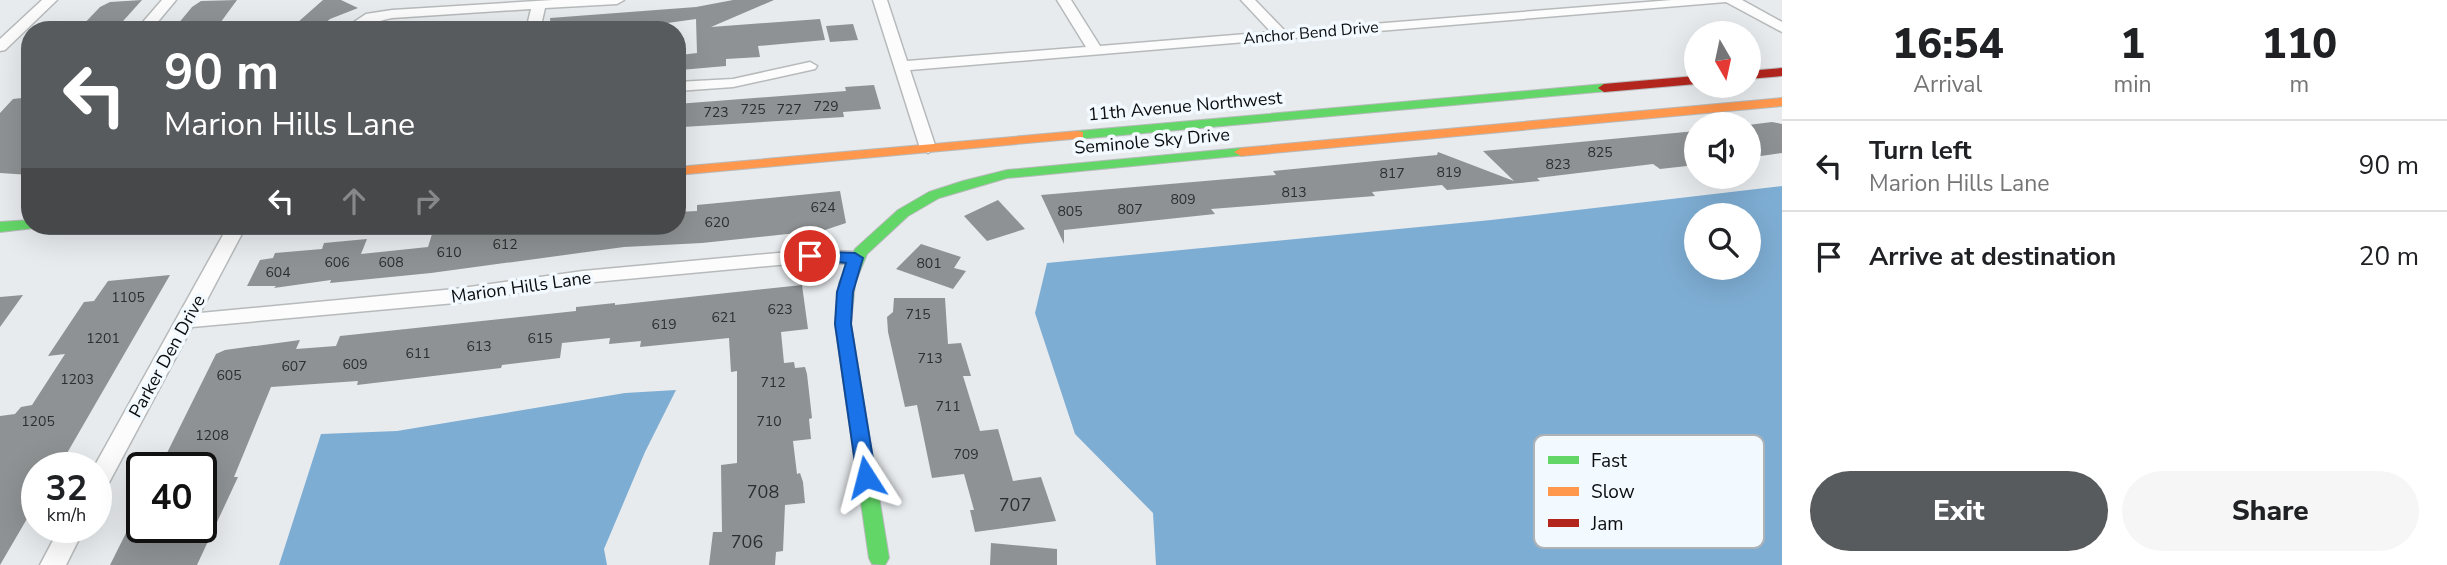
<!DOCTYPE html>
<style>
body{margin:0;font-family:"Nunito Sans",sans-serif;background:#f6f6f6;color:#202124;height:100vh;display:flex;flex-direction:column;font-size:26px;white-space:nowrap}
*{box-sizing:border-box;margin:0}
p{font-size:23px;color:#757577}
.icon{flex:none;width:38px;height:38px;fill:none;stroke:currentColor;stroke-width:2;stroke-linecap:round;stroke-linejoin:round}
.map{position:relative;flex:1;overflow:hidden}
.side{display:flex;flex-direction:column;background:#fff;width:665px}
.side>*{flex:none}
.banner{position:absolute;left:21px;top:21px;width:665px;height:214px;border-radius:28px;box-shadow:0 7px 28px #0002;background:#585b5d;color:#fff;overflow:hidden}
.needle{width:46px;rotate:171deg}
.tools{position:absolute;left:1684px;top:21px;display:grid;gap:14px}
.tools a{display:grid;place-items:center;width:77px;height:77px;border-radius:50%;background:#fff;box-shadow:0 7px 28px #0002;font-size:35px}
.speed{position:absolute;left:21px;top:452px;display:flex;gap:14px;font-size:35px;font-weight:700;text-align:center}
.speed>*{display:grid;place-content:center;width:91px;height:91px;border-radius:50%;background:#fff;box-shadow:0 7px 28px #0002;line-height:1}
.speed small{font-size:18px;font-weight:400}
.speed .limit{border:4px solid #111;border-radius:10px;background:#fff;color:#111}
.pin{position:absolute;display:grid;place-items:center;width:60px;height:60px;color:#fff;margin:-30px;border:4px solid #fff;border-radius:50%;box-shadow:0 2px 7px #0007}
.me{position:absolute;width:77px;margin:-38px;rotate:351deg;stroke-linejoin:round;filter:drop-shadow(0 0 5px #0008)}
.turn{display:flex;align-items:center;gap:24px;height:147px;padding:0 28px;font-size:32px}
.turn .icon{width:91px;height:91px;stroke-width:2.5}
.turn b{display:block;font-size:49px;line-height:60px}
.lanes{display:flex;align-items:center;height:66px;padding:0 28px;background:#0003;justify-content:center;gap:35px;direction:ltr}
.lanes .off{opacity:.35}
.eta{display:flex;justify-content:space-evenly;align-items:center;height:119px;text-align:center}
.eta b{font-size:42px;font-weight:800;line-height:49px}
.cta{display:flex;gap:14px;margin-top:auto;padding:14px 28px}
.cta a{flex:1;height:80px;border-radius:42px;background:#585b5d;color:#fff;font-size:28px;font-weight:800;line-height:80px;text-align:center}
.cta a+a{background:#f6f6f6;color:#202124}
ul{padding:0;list-style:none}
li{display:flex;align-items:center;gap:21px;height:91px;padding:0 28px;border-top:2px solid #e0e0e0}
li div{flex:1}
li b{display:block;font-size:26px}
li em{font-style:normal}
main{display:flex;flex:1;min-height:0}
.map>svg:first-child{display:block}
.water{fill:#7eadd3;fill-rule:evenodd}
.building{fill:#8f9294}
.lines{fill:none;stroke-linecap:round;stroke-linejoin:round}
.street-casing{stroke:#b7babb;stroke-width:3}
.fast-casing{stroke:#b7babb;stroke-width:2}
.slow-casing{stroke:#b7babb;stroke-width:2}
.jam-casing{stroke:#b7babb;stroke-width:2}
.street{fill:#fcfcfc;fill-rule:evenodd}
.fast{fill:#63d668;fill-rule:evenodd}
.slow{fill:#ff974d;fill-rule:evenodd}
.jam{fill:#b3261e;fill-rule:evenodd}
.route{fill:#1a73e8;stroke:#114b97;stroke-width:2}
.labels{text-anchor:middle;dominant-baseline:central;stroke-width:7;stroke-linejoin:round;paint-order:stroke}
.number-label{font-size:14px;fill:#2c2e30}
.far-street-label{font-size:16px;fill:#0b0d0f;stroke:#f2f9ff}
.street-label{font-size:18px;fill:#0b0d0f;stroke:#f2f9ff}
.near-number-label{font-size:18px;fill:#2c2e30}
.key{fill:#f2f9ff;stroke:#adb2b7;stroke-width:2}
.key-label{font-size:19px;fill:#0b0d0f}
</style>
<main>
<div class="map">
<svg width="1782" height="565" viewBox="0 0 1782 565">
<rect width="100%" height="100%" fill="#e8ebee"/>
<g class="water">
<path d="M1782,186V565H1156L1153,513L1075,434L1035,313L1047,263L1491,220ZM1696,215H1748V268H1696Z"/>
<polygon points="676,390 645,452 604,549 607,565 279,565 321,434 397,431 625,393"/>
</g>
<g class="building">
<polygon points="142,0 115,30 78,30 100,7 110,2"/>
<polygon points="237,0 215,30 173,30 192,7 201,1"/>
<polygon points="323,0 341,0 358,8 330,19 317,30 289,30"/>
<polygon points="733,0 774,0 711,27 820,19 825,40 758,46 760,57 726,59 726,66 680,70 680,55 697,53 696,19 618,30 551,30 550,18 696,7"/>
<polygon points="853,24 858,40 830,42 826,26"/>
<polygon points="874,85 881,109 843,112 844,117 683,127 683,123 677,124 677,104 846,91 845,87"/>
<polygon points="30,97 30,124 22,132 30,139 30,175 0,173 0,113 13,99"/>
<polygon points="1772,122 1782,124 1782,153 1754,157 1748,153 1748,125"/>
<polygon points="1696,131 1696,165 1660,169 1653,164 1537,178 1540,181 1520,183 1447,190 1442,185 1372,192 1375,196 1211,209 1215,214 1064,230 1064,244 1041,195 1276,175 1273,171 1437,155 1438,152 1514,181 1483,151"/>
<polygon points="840,191 846,223 825,230 702,243 624,247 431,273 330,283 331,280 274,288 276,286 247,286 260,260 273,258 275,253 322,249 324,243 367,239 361,254 428,247 432,234 495,226 677,226 677,212 697,211 697,205"/>
<polygon points="998,200 1025,229 987,241 964,216"/>
<polygon points="921,244 961,257 954,268 966,271 953,289 896,269"/>
<polygon points="170,275 59,467 37,467 37,482 28,496 35,505 0,565 0,416 15,414 21,407 32,405 65,354 48,356 84,302 94,301 108,281"/>
<polygon points="802,285 808,329 781,332 784,363 794,362 795,368 805,367 807,374 812,418 809,419 811,439 793,441 797,474 800,473 803,482 805,503 785,505 783,551 776,552 775,565 709,565 713,532 722,532 721,465 737,463 737,371 731,372 729,338 640,347 641,341 609,344 610,338 562,343 560,358 502,365 501,368 357,385 358,381 271,387 234,477 238,477 197,565 110,565 142,501 142,527 201,527 201,467 160,467 216,354 225,350 300,340 296,349 336,346 340,336 576,311 576,307 586,306 615,303 615,305"/>
<polygon points="23,295 0,327 0,297"/>
<polygon points="894,298 945,298 948,344 961,343 971,376 963,376 980,431 998,429 1013,481 1041,477 1056,521 975,532 970,510 974,510 964,474 932,478 917,405 905,407 888,332 887,317 893,312"/>
<polygon points="991,543 1057,549 1057,565 990,565"/>
</g>
<g class="lines">
<g class="street-casing">
<g id="street">
<polygon points="42,0 57,0 5,50 0,51 0,39"/>
<polygon points="162,0 176,0 151,30 136,30"/>
<path d="M553,0H624L617,4L545,8L540,30H526L531,9L392,18C374,21 361,30 342,30L366,14L392,10Z"/>
<polygon points="873,0 887,0 907,61 1086,47 1057,0 1071,0 1100,46 1271,32 1241,0 1255,0 1285,31 1672,0 1742,0 1782,22 1782,32 1726,2 910,70 936,148 928,153 920,148"/>
<polygon points="810,62 817,66 815,69 733,87 677,91 677,82 733,79"/>
<polygon points="228,226 246,226 200,313 455,289 583,271 810,250 855,252 864,258 855,264 810,262 583,283 455,303 192,327 104,492 96,495 96,467 94,467"/>
<polygon points="60,527 85,527 66,565 40,565"/>
</g>
</g>
<g class="fast-casing">
<g id="fast">
<polygon points="1604,84 1608,85 1608,91 1078,139 1071,135 1078,131"/>
<polygon points="1241,148 1246,149 1246,155 1007,178 939,198 908,216 867,254 855,283 851,324 889,558 885,565 872,564 869,558 835,324 839,283 855,249 898,210 929,192 963,181 1007,170"/>
<polygon points="30,220 30,226 37,226 35,228 0,232 0,222"/>
</g>
</g>
<g class="slow-casing">
<g id="slow">
<polygon points="1782,98 1782,106 1241,156 1234,152 1241,148"/>
<polygon points="1078,131 1083,132 1083,138 677,175 677,167"/>
</g>
</g>
<g class="jam-casing">
<g id="jam">
<polygon points="1782,68 1782,76 1748,79 1748,71"/>
<polygon points="1696,76 1696,84 1604,92 1598,88 1604,84"/>
</g>
</g>
<use href="#street" class="street"/>
<use href="#fast" class="fast"/>
<use href="#slow" class="slow"/>
<use href="#jam" class="jam"/>
</g>
<polygon class="route" points="810,251 855,253 863,258 853,292 851,324 876,477 873,482 859,482 857,477 835,324 837,292 846,263 805,259 803,256"/>
<g class="labels">
<g class="number-label">
<text x="826" y="106">729</text>
<text x="753" y="109">725</text>
<text x="789" y="109">727</text>
<text x="716" y="112">723</text>
<text x="1600" y="152">825</text>
<text x="1558" y="164">823</text>
<text x="1449" y="172">819</text>
<text x="1392" y="173">817</text>
<text x="1294" y="192">813</text>
<text x="1183" y="199">809</text>
<text x="823" y="207">624</text>
<text x="1130" y="209">807</text>
<text x="1070" y="211">805</text>
<text x="717" y="222">620</text>
<text x="505" y="244">612</text>
<text x="449" y="252">610</text>
<text x="337" y="262">606</text>
<text x="391" y="262">608</text>
<text x="929" y="263">801</text>
<text x="278" y="272">604</text>
<text x="128" y="297">1105</text>
<text x="780" y="309">623</text>
<text x="918" y="314">715</text>
<text x="724" y="317">621</text>
<text x="664" y="324">619</text>
<text x="103" y="338">1201</text>
<text x="540" y="338">615</text>
<text x="479" y="346">613</text>
<text x="418" y="353">611</text>
<text x="930" y="358">713</text>
<text x="355" y="364">609</text>
<text x="294" y="366">607</text>
<text x="229" y="375">605</text>
<text x="77" y="379">1203</text>
<text x="773" y="382">712</text>
<text x="948" y="406">711</text>
<text x="38" y="421">1205</text>
<text x="769" y="421">710</text>
<text x="212" y="435">1208</text>
<text x="966" y="454">709</text>
</g>
<g class="far-street-label">
<text transform="translate(1311 33) rotate(-5)">Anchor Bend Drive</text>
</g>
<g class="street-label">
<text transform="translate(1185 106) rotate(-5)">11th Avenue Northwest</text>
<text transform="translate(1152 141) rotate(-5)">Seminole Sky Drive</text>
<text transform="translate(521 287) rotate(-8)">Marion Hills Lane</text>
<text transform="translate(167 356) rotate(-61)">Parker Den Drive</text>
</g>
<g class="near-number-label">
<text x="763" y="492">708</text>
<text x="1015" y="505">707</text>
<text x="747" y="542">706</text>
</g>
</g>
<rect x="1534" y="435" width="230" height="113" rx="10" class="key"/>
<rect x="1548" y="456" width="31" height="8" fill="#63d668"/>
<rect x="1548" y="487" width="31" height="9" fill="#ff974d"/>
<rect x="1548" y="519" width="31" height="8" fill="#b3261e"/>
<g class="key-label">
<text x="1591" y="467">Fast</text>
<text x="1591" y="498">Slow</text>
<text x="1591" y="530">Jam</text>
</g>
</svg>
<div class="tools">
<a><svg class="needle" viewBox="-14 -14 28 28"><path d="M0-13l5 13h-10z" fill="#e53935"/><path d="M0 13l5-13h-10z" fill="#757577"/></svg></a>
<a><svg class="icon" aria-label="sound" viewBox="0 0 24 24"><path d="M4 9h4l5-4v14l-5-4H4zM17 9q2 3 0 6"/></svg></a>
<a><svg class="icon" aria-label="search" viewBox="0 0 24 24"><circle cx="10" cy="10" r="6"/><path d="M15 15l6 6"/></svg></a>
</div>
<div class="speed"><div>32<small>km/h</small></div><div class="limit">40</div></div>
<div class="pin" style="left:810px;top:256px;background:#d93025"><svg class="icon" aria-label="arrive" viewBox="0 0 24 24"><path d="M6 21V4h12l-3 4 3 4H6"/></svg></div>
<svg class="me" style="left:866px;top:477px" viewBox="-20 -20 40 40"><path d="M0-17L14 15 0 8-14 15z" fill="#1a73e8" stroke="#fff" stroke-width="4"/></svg>
<div class="banner">
<div class="turn"><svg class="icon" aria-label="left" viewBox="0 0 24 24"><path d="M17 20v-9H6M10 6l-5 5 5 5"/></svg><div><b>90 m</b>Marion Hills Lane</div></div>
<div class="lanes"><svg class="icon" aria-label="left" viewBox="0 0 24 24"><path d="M17 20v-9H6M10 6l-5 5 5 5"/></svg><svg class="icon off" aria-label="ahead" viewBox="0 0 24 24"><path d="M12 20V5M6 11l6-6 6 6"/></svg><svg class="icon off" aria-label="right" viewBox="0 0 24 24"><path d="M7 20v-9h11M14 6l5 5-5 5"/></svg></div>
</div>
</div>
<section class="side">
<div class="eta">
<div><b>16:54</b><p>Arrival</p></div>
<div><b>1</b><p>min</p></div>
<div><b>110</b><p>m</p></div>
</div>
<ul>
<li><svg class="icon" aria-label="left" viewBox="0 0 24 24"><path d="M17 20v-9H6M10 6l-5 5 5 5"/></svg><div><b>Turn left</b><p>Marion Hills Lane</p></div><em>90 m</em></li>
<li><svg class="icon" aria-label="arrive" viewBox="0 0 24 24"><path d="M6 21V4h12l-3 4 3 4H6"/></svg><div><b>Arrive at destination</b></div><em>20 m</em></li>
</ul>
<div class="cta"><a>Exit</a><a>Share</a></div>
</section>
</main>
